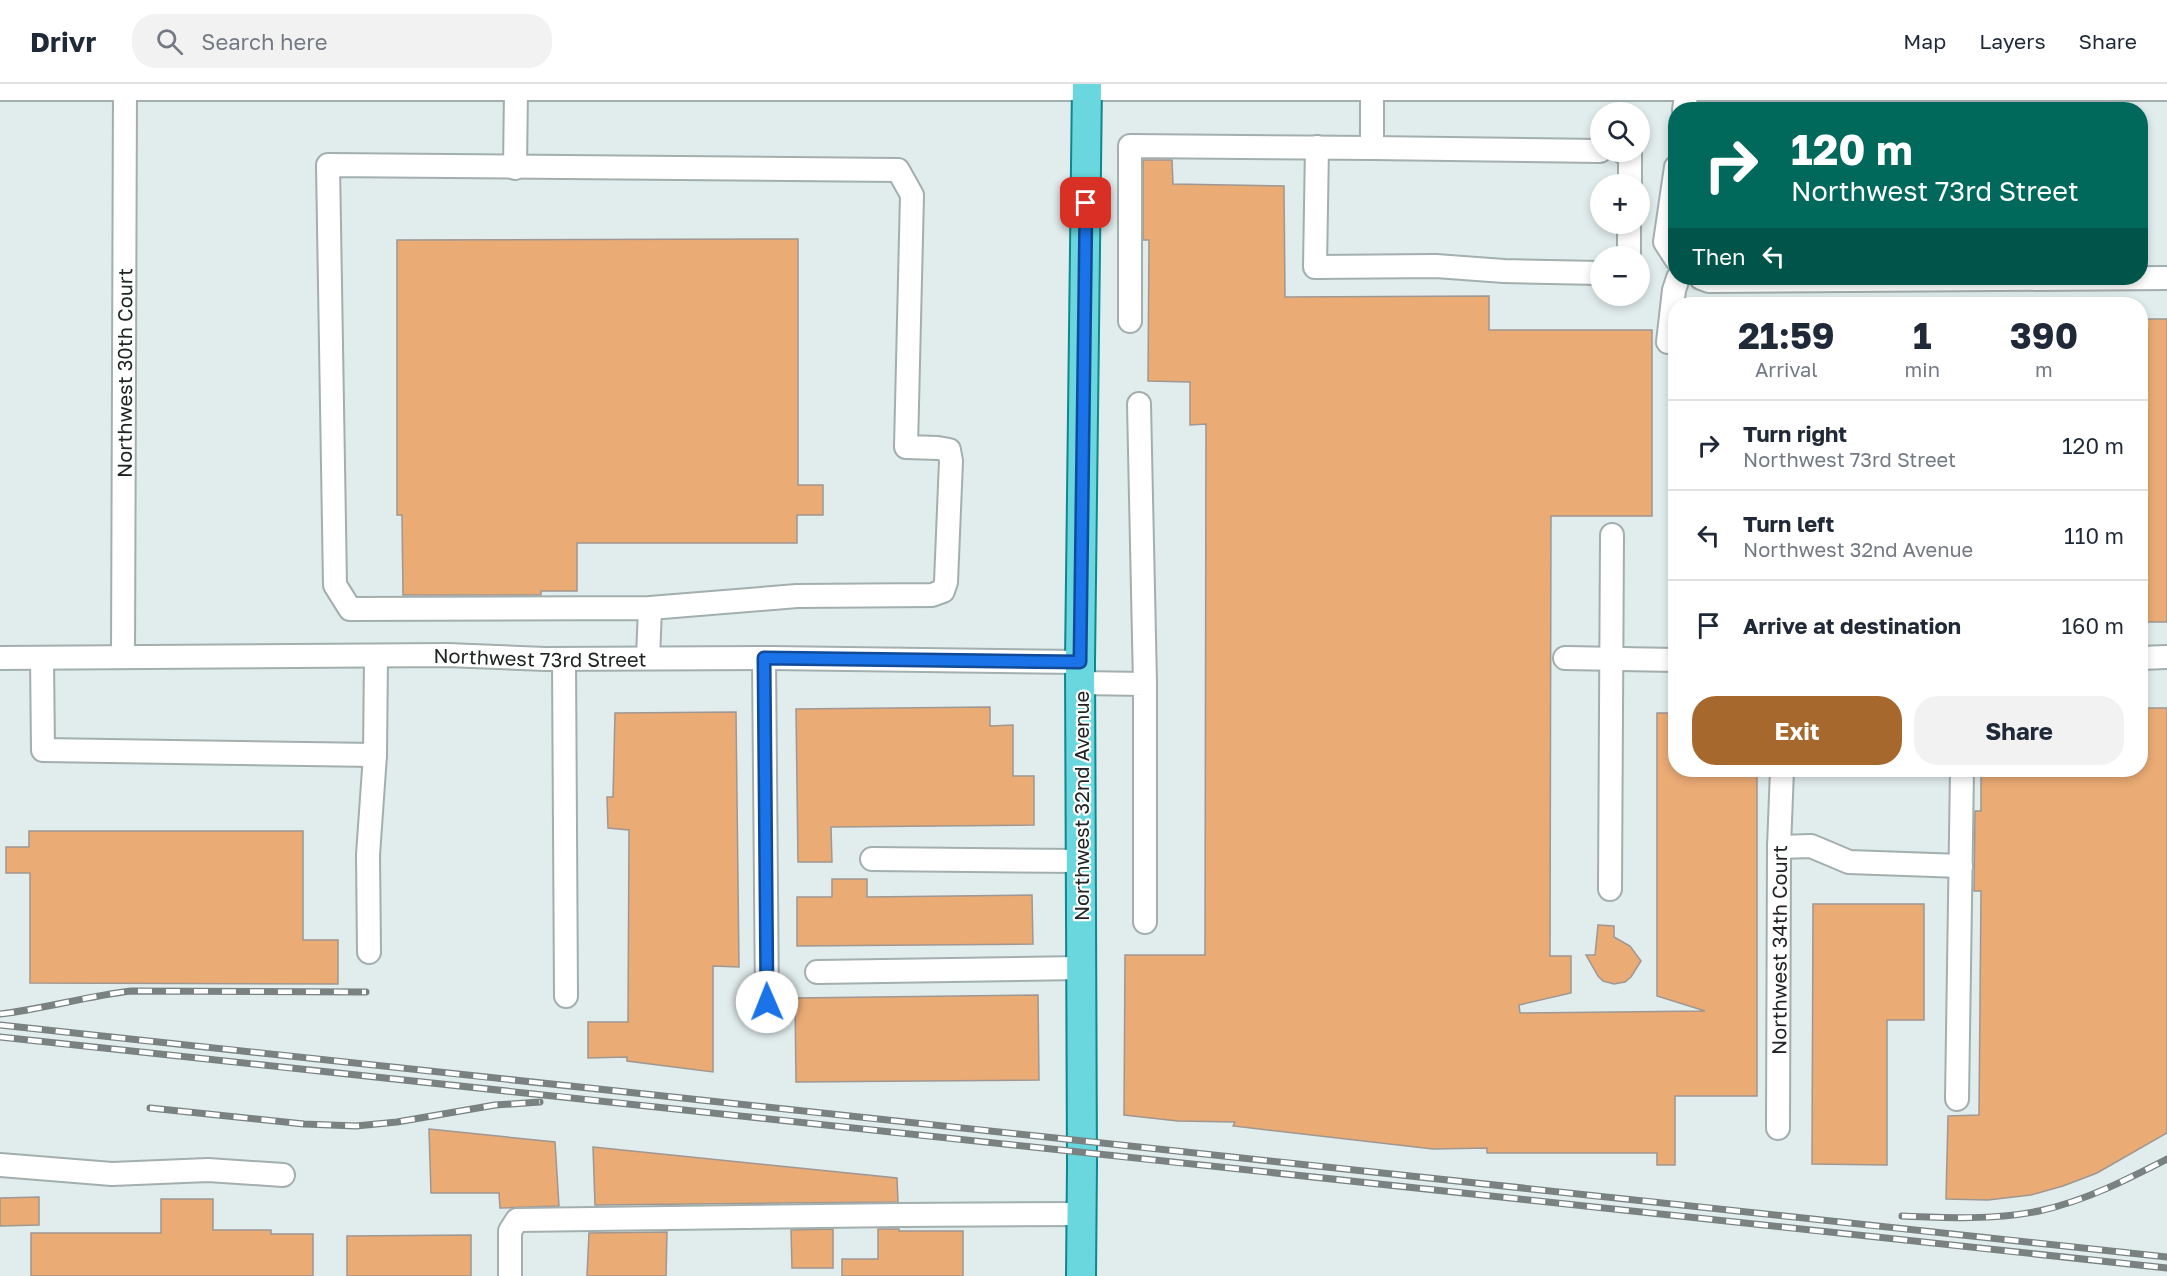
<!DOCTYPE html>
<meta charset="utf-8">
<style>
body{margin:0;font-family:"Golos Text",sans-serif;background:#f2f2f3;color:#1f2937;height:100vh;display:flex;flex-direction:column;font-size:22px;white-space:nowrap}
*{box-sizing:border-box;margin:0}
p{font-size:20px;color:#747a83}
.icon{flex:none;width:33px;height:33px;fill:none;stroke:currentColor;stroke-width:2;stroke-linecap:round;stroke-linejoin:round}
.map{position:relative;flex:1;overflow:hidden}
.drawer{position:absolute;left:1668px;top:213px;width:480px;height:480px;display:flex;flex-direction:column;background:#fff;border-radius:24px;box-shadow:0 3px 9px #0003}
.drawer>*{flex:none}
.banner{position:absolute;left:1668px;top:18px;width:480px;height:183px;border-radius:24px;box-shadow:0 3px 9px #0003;background:#00695c;color:#fff;overflow:hidden}
.fabs{position:absolute;left:1590px;top:18px;display:grid;gap:12px}
.fabs a{display:grid;place-items:center;width:60px;height:60px;border-radius:50%;background:#fff;box-shadow:0 3px 9px #0003;font-size:30px}
.pin{position:absolute;display:grid;place-items:center;width:51px;height:51px;color:#fff;margin:-26px;border-radius:12px;box-shadow:0 3px 9px #0006}
.me{position:absolute;width:66px;margin:-33px;rotate:359deg;stroke-linejoin:round;filter:drop-shadow(0 0 4px #0008)}
.turn{display:flex;align-items:center;gap:21px;height:126px;padding:0 24px;font-size:27px}
.turn .icon{width:78px;height:78px;stroke-width:2.5}
.turn b{display:block;font-size:42px;line-height:51px}
.then{display:flex;align-items:center;height:57px;padding:0 24px;background:#0003;gap:12px;font-size:22px}
.eta{display:flex;justify-content:space-evenly;align-items:center;height:102px;text-align:center}
.eta b{font-size:36px;font-weight:700;line-height:42px}
.action{display:flex;gap:12px;margin-top:auto;padding:12px 24px}
.action a{flex:1;height:69px;border-radius:24px;background:#a6682d;color:#fff;font-size:24px;font-weight:700;line-height:69px;text-align:center}
.action a+a{background:#f2f2f3;color:#1f2937}
ul{padding:0;list-style:none}
li{display:flex;align-items:center;gap:18px;height:90px;padding:0 24px;border-top:2px solid #e0e1e3}
li div{flex:1}
li b{display:block;font-size:22px}
li em{font-style:normal}
header{display:flex;align-items:center;gap:36px;box-sizing:border-box;height:84px;padding:0 30px;background:#fff;border-bottom:2px solid #e0e1e3}
header strong{font-size:28px}
nav{display:flex;gap:33px;margin-inline-start:auto;font-size:21px}
.search{width:420px;height:54px;background:#f2f2f3;display:flex;align-items:center;gap:15px;box-sizing:border-box;padding:0 21px;border-radius:24px;color:#747a83;font-size:22px}
.map>svg:first-child{display:block}
.building{fill:#eaab75;stroke:#9f9791;stroke-width:1.5}
.lines{fill:none;stroke-linecap:round;stroke-linejoin:round}
.minor-casing{stroke:#a3aeae;stroke-width:26}
.major-casing{stroke:#0e878d;stroke-width:32}
.minor{stroke:#fff;stroke-width:22}
.major{stroke:#69d7dd;stroke-width:28}
.rail-casing{stroke:#798181;stroke-width:7}
.rail{stroke:#fff;stroke-width:4.5;stroke-dasharray:14;stroke-linecap:butt}
.route-casing{stroke:#114b97;stroke-width:15}
.route{stroke:#1a73e8;stroke-width:10}
.labels{text-anchor:middle;dominant-baseline:central;stroke-width:4.5;stroke-linejoin:round;paint-order:stroke}
.street-label{font-size:20px;fill:#202424;stroke:#fff}
</style>
<header>
<strong>Drivr</strong>
<div class="search"><svg class="icon" aria-label="search" viewBox="0 0 24 24"><circle cx="10" cy="10" r="6"/><path d="M15 15l6 6"/></svg>Search here</div>
<nav><a>Map</a><a>Layers</a><a>Share</a></nav>
</header>
<div class="map">
<svg width="2167" height="1192" viewBox="0 0 2167 1192">
<rect width="100%" height="100%" fill="#e1eced"/>
<g class="building">
<polygon points="1143,76 1172,76 1173,100 1284,102 1285,213 1489,212 1489,246 1652,246 1652,432 1551,432 1550,872 1571,872 1571,909 1519,921 1520,929 1705,927 1657,912 1657,629 1676,629 1676,686 1757,686 1757,1012 1675,1012 1675,1081 1657,1081 1657,1069 1487,1069 1487,1064 1433,1065 1233,1042 1235,1038 1178,1037 1124,1031 1125,871 1205,871 1206,340 1190,341 1190,298 1148,297 1149,156 1143,156"/>
<polygon points="798,155 798,401 823,401 823,431 797,431 797,459 577,459 577,507 541,507 541,511 403,511 402,431 397,431 397,156"/>
<rect x="2140" y="235" width="27" height="303"/>
<polygon points="990,623 990,642 1013,641 1013,692 1034,692 1034,741 831,743 832,778 798,778 796,625"/>
<polygon points="2140,624 2167,624 2167,1049 2097,1089 2063,1102 2031,1111 1988,1116 1946,1115 1948,1032 1979,1031 1981,807 1974,807 1975,727 1981,727 1981,686 2140,686"/>
<polygon points="736,628 739,883 713,882 713,988 627,977 627,973 588,974 588,938 628,938 629,746 608,744 607,713 613,713 615,629"/>
<polygon points="29,747 303,747 303,856 338,856 338,900 30,899 30,789 6,789 6,763 29,763"/>
<polygon points="832,795 867,795 867,813 1032,811 1033,860 797,862 797,813 832,813"/>
<polygon points="1813,820 1924,820 1924,936 1887,936 1887,1081 1812,1080"/>
<polygon points="1598,841 1614,842 1614,853 1630,862 1641,877 1631,893 1625,898 1614,900 1603,897 1598,892 1586,871 1595,871"/>
<polygon points="1038,911 1039,996 796,998 795,914"/>
<polygon points="429,1045 555,1058 559,1122 500,1124 499,1109 431,1109"/>
<polygon points="593,1063 897,1094 898,1118 595,1121"/>
<polygon points="39,1113 39,1141 0,1142 0,1114"/>
<polygon points="161,1115 213,1115 213,1146 271,1146 271,1150 313,1150 313,1192 31,1192 31,1149 161,1149"/>
<polygon points="833,1145 833,1184 792,1184 791,1146"/>
<polygon points="878,1145 899,1145 899,1147 963,1147 963,1192 842,1192 842,1175 878,1175"/>
<polygon points="667,1148 666,1192 587,1192 589,1149"/>
<polygon points="471,1151 471,1192 347,1192 347,1152"/>
</g>
<g class="lines">
<g class="minor-casing">
<g id="minor">
<polyline points="0,5 2167,5"/>
<polyline points="1684,26 1687,4"/>
<polyline points="1317,63 1315,183 1436,182 1504,187 1600,189"/>
<polyline points="1372,64 1600,67"/>
<polyline points="1623,68 1630,68 1630,100"/>
<polyline points="1676,83 1665,158 1676,175"/>
<polyline points="515,84 516,5"/>
<polyline points="1629,172 1629,140"/>
<polyline points="1701,194 1709,197 2167,194"/>
<polyline points="1130,237 1130,62 1372,64 1372,4"/>
<polyline points="1676,258 1668,258 1674,206 1678,194"/>
<polyline points="1139,320 1145,600"/>
<path id="s1" d="M123,573L125,5"/>
<path id="s2" d="M0,574L447,571L545,575L771,574L1080,578"/>
<polyline points="42,574 43,666 375,671 376,572"/>
<polyline points="648,574 650,524 797,512 932,511 943,507 946,498 951,377 949,366 938,364 906,363 912,111 898,86 328,81 335,501 350,525 650,524"/>
<polyline points="764,574 767,918"/>
<polyline points="1565,574 1676,576"/>
<polyline points="2140,574 2167,573"/>
<polyline points="564,575 566,912"/>
<polyline points="1080,599 1145,600 1145,838"/>
<polyline points="1779,763 1811,762 1849,778 1961,782"/>
<polyline points="872,775 1081,777"/>
<polyline points="1610,805 1612,451"/>
<polyline points="369,868 368,771 375,671"/>
<polyline points="817,888 1082,884"/>
<polyline points="1957,1015 1962,686"/>
<path id="s3" d="M1778,1044L1779,763L1782,686"/>
<polyline points="0,1081 112,1090 208,1086 283,1091"/>
<polyline points="510,1192 510,1147 517,1136 900,1131 1082,1130"/>
</g>
</g>
<g class="major-casing">
<polyline id="major" points="1081,1192 1082,1081 1080,578 1087,0"/>
</g>
<use href="#minor" class="minor"/>
<use href="#major" class="major"/>
<g class="rail-casing">
<g id="rail">
<path d="M0,930C44,925 87,912 131,907L366,908"/>
<polyline points="0,941 2167,1173"/>
<polyline points="0,953 2167,1184"/>
<polyline points="150,1024 304,1040 356,1042 397,1038 495,1021 540,1018"/>
<path d="M1902,1132C1948,1134 1994,1136 2039,1127C2085,1117 2126,1096 2167,1075"/>
</g>
</g>
<use href="#rail" class="rail"/>
</g>
<g class="lines">
<g class="route-casing">
<polyline id="route" points="767,918 764,574 1080,578 1086,119"/>
</g>
<use href="#route" class="route"/>
</g>
<g class="labels">
<g class="street-label">
<text stroke="none"><textPath href="#s1" startOffset="284">Northwest 30th Court</textPath></text>
<text stroke="none"><textPath href="#s2" startOffset="540">Northwest 73rd Street</textPath></text>
<text transform="translate(1081 722) rotate(-90)">Northwest 32nd Avenue</text>
<text stroke="none"><textPath href="#s3" startOffset="178">Northwest 34th Court</textPath></text>
</g>
</g>
</svg>
<div class="fabs">
<a><svg class="icon" aria-label="search" viewBox="0 0 24 24"><circle cx="10" cy="10" r="6"/><path d="M15 15l6 6"/></svg></a>
<a>+</a>
<a>−</a>
</div>
<div class="pin" style="left:1086px;top:119px;background:#d93025"><svg class="icon" aria-label="arrive" viewBox="0 0 24 24"><path d="M6 21V4h12l-3 4 3 4H6"/></svg></div>
<svg class="me" style="left:767px;top:918px" viewBox="-20 -20 40 40"><circle r="19" fill="#fff"/><path d="M0-13L10 11 0 6-10 11z" fill="#1a73e8"/></svg>
<div class="banner">
<div class="turn"><svg class="icon" aria-label="right" viewBox="0 0 24 24"><path d="M7 20v-9h11M14 6l5 5-5 5"/></svg><div><b>120 m</b>Northwest 73rd Street</div></div>
<div class="then">Then<svg class="icon" aria-label="left" viewBox="0 0 24 24"><path d="M17 20v-9H6M10 6l-5 5 5 5"/></svg></div>
</div>
<section class="drawer">
<div class="eta">
<div><b>21:59</b><p>Arrival</p></div>
<div><b>1</b><p>min</p></div>
<div><b>390</b><p>m</p></div>
</div>
<ul>
<li><svg class="icon" aria-label="right" viewBox="0 0 24 24"><path d="M7 20v-9h11M14 6l5 5-5 5"/></svg><div><b>Turn right</b><p>Northwest 73rd Street</p></div><em>120 m</em></li>
<li><svg class="icon" aria-label="left" viewBox="0 0 24 24"><path d="M17 20v-9H6M10 6l-5 5 5 5"/></svg><div><b>Turn left</b><p>Northwest 32nd Avenue</p></div><em>110 m</em></li>
<li><svg class="icon" aria-label="arrive" viewBox="0 0 24 24"><path d="M6 21V4h12l-3 4 3 4H6"/></svg><div><b>Arrive at destination</b></div><em>160 m</em></li>
</ul>
<div class="action"><a>Exit</a><a>Share</a></div>
</section>
</div>
